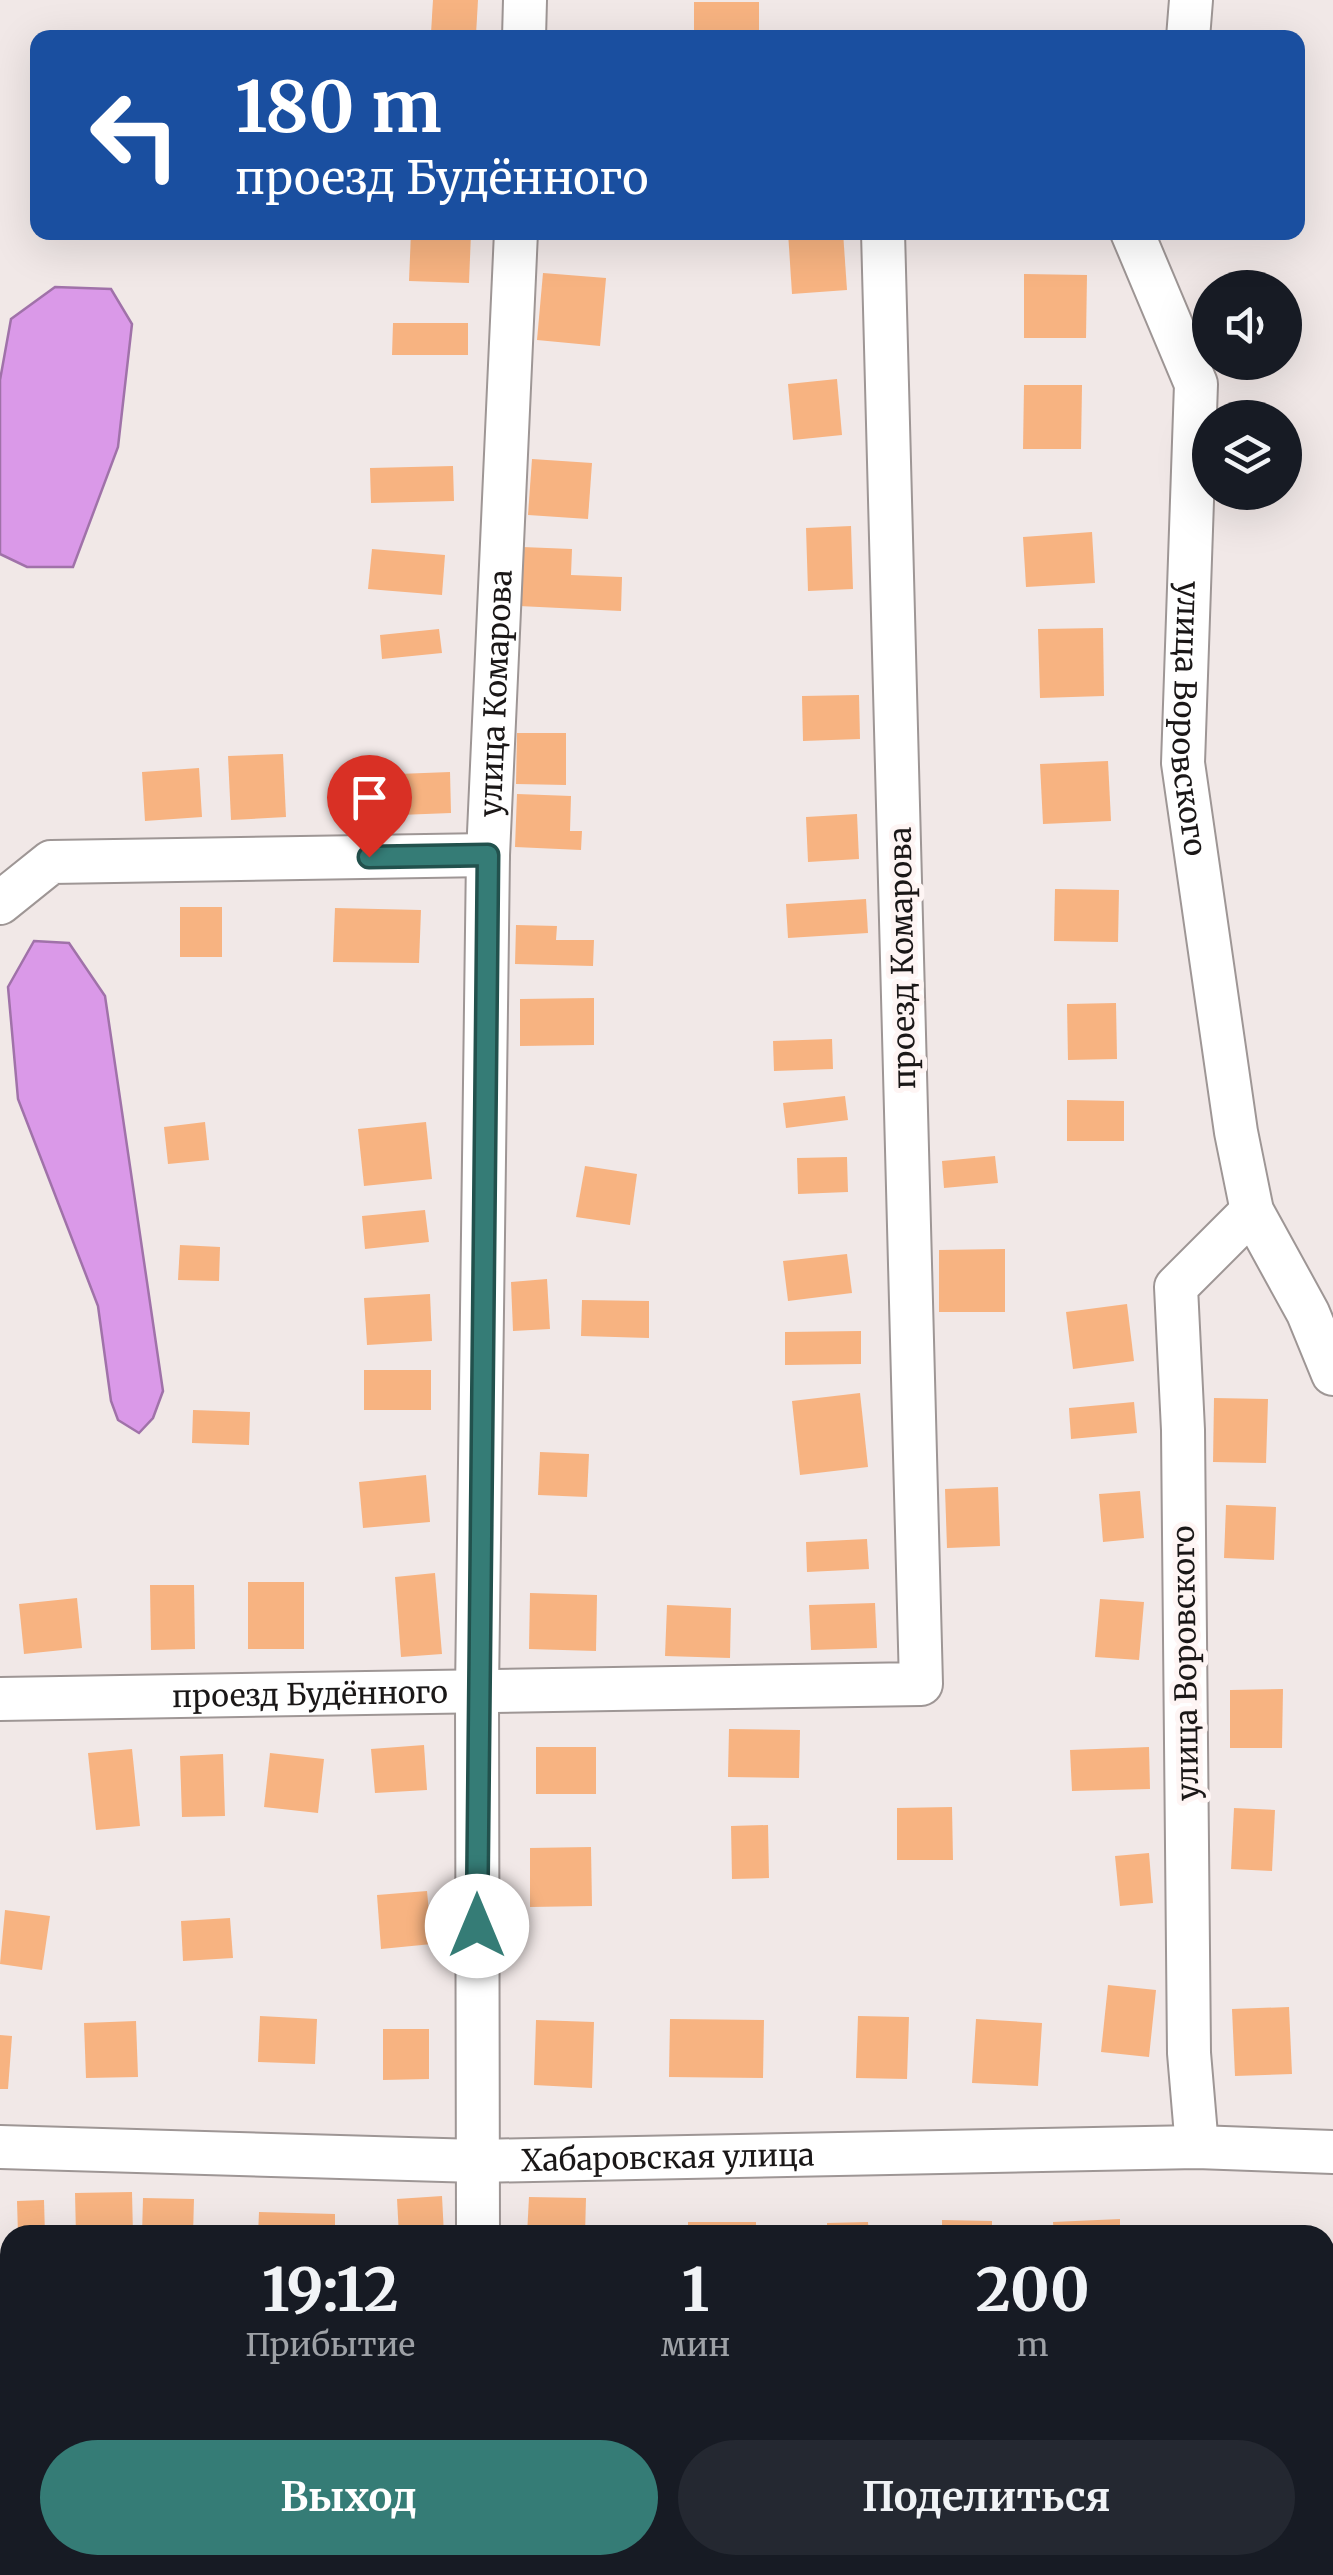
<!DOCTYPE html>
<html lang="ru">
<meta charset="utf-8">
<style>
body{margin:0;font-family:Merriweather,serif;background:#242831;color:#f1f3f6;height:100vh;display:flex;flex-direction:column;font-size:38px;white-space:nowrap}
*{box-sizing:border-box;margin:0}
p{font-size:32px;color:#9ea1a6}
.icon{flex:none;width:55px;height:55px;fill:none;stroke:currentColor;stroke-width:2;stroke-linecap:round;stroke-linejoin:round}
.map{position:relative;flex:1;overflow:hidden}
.panel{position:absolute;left:0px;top:2225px;width:1335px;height:350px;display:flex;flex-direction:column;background:#171b24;border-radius:30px 30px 0 0;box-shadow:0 10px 40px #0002}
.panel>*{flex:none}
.top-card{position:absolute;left:30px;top:30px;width:1275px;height:210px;border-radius:20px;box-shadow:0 10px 40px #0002;background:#1a4fa0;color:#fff;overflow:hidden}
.tools{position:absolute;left:1192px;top:270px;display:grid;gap:20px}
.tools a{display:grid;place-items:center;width:110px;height:110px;border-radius:50%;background:#171b24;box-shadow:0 10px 40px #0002;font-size:50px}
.pin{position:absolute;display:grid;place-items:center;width:85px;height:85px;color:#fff;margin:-102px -42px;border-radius:50% 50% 50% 0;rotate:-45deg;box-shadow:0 0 10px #0007}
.pin .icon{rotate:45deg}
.me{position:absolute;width:110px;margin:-55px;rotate:0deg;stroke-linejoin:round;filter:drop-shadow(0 0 8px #0008)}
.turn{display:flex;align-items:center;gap:35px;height:210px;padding:0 40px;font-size:45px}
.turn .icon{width:130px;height:130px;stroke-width:2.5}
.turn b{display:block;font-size:70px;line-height:85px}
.eta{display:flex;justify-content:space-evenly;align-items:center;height:170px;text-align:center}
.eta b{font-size:60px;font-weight:700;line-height:70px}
.button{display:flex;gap:20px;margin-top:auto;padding:20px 40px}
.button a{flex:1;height:115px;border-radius:60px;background:#357c76;color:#fff;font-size:40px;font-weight:700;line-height:115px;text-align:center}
.button a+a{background:#242831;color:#f1f3f6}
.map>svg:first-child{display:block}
.water{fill:#da99e8;stroke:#a072a9;stroke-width:2.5}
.building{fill:#f7b381}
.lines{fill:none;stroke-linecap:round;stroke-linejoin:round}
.minor-casing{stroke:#9e9695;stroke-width:46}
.minor{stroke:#fff;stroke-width:42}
.route-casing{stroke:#22514d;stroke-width:25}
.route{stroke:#357c76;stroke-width:18}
.labels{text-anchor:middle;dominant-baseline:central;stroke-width:10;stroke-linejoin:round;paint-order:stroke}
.street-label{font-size:30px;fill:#1a1717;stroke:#fef5f4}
</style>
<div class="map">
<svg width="1333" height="2575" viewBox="0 0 1333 2575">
<rect width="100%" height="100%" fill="#f1e8e7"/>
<g class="water">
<polygon points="55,287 111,289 132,324 118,447 73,567 27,567 0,554 0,380 11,319"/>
<polygon points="34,941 69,943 105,996 163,1391 153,1418 139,1433 118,1420 111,1401 98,1306 18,1099 8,987"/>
</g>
<g class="building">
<polygon points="433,0 478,0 476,35 431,33"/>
<rect x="694" y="2" width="65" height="36"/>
<polygon points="411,232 471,233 469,283 409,281"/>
<polygon points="788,232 843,232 847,290 792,294"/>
<polygon points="543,273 606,278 600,346 537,340"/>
<polygon points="1024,274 1087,275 1086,338 1024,338"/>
<polygon points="393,323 468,323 468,355 392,355"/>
<polygon points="837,379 842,435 793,440 788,384"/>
<polygon points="1024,385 1082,385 1081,449 1023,449"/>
<polygon points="532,459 592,463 588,519 528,515"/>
<polygon points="453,466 454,501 371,503 370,468"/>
<polygon points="851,526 853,589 808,591 806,528"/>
<polygon points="1092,532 1095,583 1026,587 1023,537"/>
<polygon points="522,547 572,549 571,575 622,577 621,611 519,606"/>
<polygon points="372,549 445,555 442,595 368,589"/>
<polygon points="1103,628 1104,696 1040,698 1038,629"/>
<polygon points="439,629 442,653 382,659 380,635"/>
<polygon points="859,695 860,739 803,741 802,696"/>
<polygon points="517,733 566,733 566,785 516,784"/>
<polygon points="283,754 286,817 231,820 228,756"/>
<polygon points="1108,761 1111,821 1043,824 1040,764"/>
<polygon points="199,768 202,817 145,821 142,772"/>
<polygon points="450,772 451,813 348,817 346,776"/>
<polygon points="517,794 571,796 570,831 582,831 581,850 515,847"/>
<polygon points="857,814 859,859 808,862 806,817"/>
<polygon points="1055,889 1119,890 1118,942 1054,941"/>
<polygon points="866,899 868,933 788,938 786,904"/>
<rect x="180" y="907" width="42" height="50"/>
<polygon points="335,908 421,910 419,963 333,962"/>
<polygon points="516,925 557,926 556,940 594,940 593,966 515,964"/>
<polygon points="594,998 594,1045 520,1046 520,999"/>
<polygon points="1116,1003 1117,1059 1068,1060 1067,1004"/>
<polygon points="832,1039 833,1069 774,1071 773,1041"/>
<polygon points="845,1096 848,1120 786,1128 783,1103"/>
<polygon points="1067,1100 1124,1101 1124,1141 1067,1141"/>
<polygon points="205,1122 209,1160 168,1164 164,1127"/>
<polygon points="426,1122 432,1179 364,1186 358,1129"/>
<polygon points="995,1156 998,1183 944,1188 942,1161"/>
<polygon points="847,1157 848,1192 798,1194 797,1158"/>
<polygon points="585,1166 637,1174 630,1225 576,1217"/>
<polygon points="425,1210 429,1242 365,1249 362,1216"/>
<polygon points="180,1245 220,1247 219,1281 178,1280"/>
<polygon points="1005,1249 1005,1312 939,1312 939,1250"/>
<polygon points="847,1254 852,1293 788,1301 783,1261"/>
<polygon points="547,1279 550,1329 513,1331 511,1282"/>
<polygon points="430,1294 432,1341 367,1345 364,1298"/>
<polygon points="582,1300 649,1301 649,1338 581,1336"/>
<polygon points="1127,1304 1134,1361 1073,1369 1066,1312"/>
<polygon points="861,1331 861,1364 785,1365 785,1332"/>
<rect x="364" y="1370" width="67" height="40"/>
<polygon points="860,1393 868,1467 800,1475 792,1401"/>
<polygon points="1214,1398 1268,1399 1266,1463 1213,1462"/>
<polygon points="1134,1402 1137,1433 1071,1439 1069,1408"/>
<polygon points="193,1410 250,1412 249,1445 192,1443"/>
<polygon points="540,1452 589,1454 587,1497 538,1495"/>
<polygon points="426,1475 430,1522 363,1528 359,1482"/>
<polygon points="998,1487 1000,1546 947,1548 945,1489"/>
<polygon points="1140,1491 1144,1538 1103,1542 1099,1494"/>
<polygon points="1226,1505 1276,1507 1274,1560 1224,1558"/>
<polygon points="867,1539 869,1569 807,1572 806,1542"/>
<polygon points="435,1573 442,1654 401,1657 395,1577"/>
<rect x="248" y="1582" width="56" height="67"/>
<polygon points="150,1585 194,1585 195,1649 151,1650"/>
<polygon points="530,1593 597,1595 596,1651 529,1649"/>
<polygon points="77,1598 82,1648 24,1654 19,1604"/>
<polygon points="1100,1599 1144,1602 1139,1660 1095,1657"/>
<polygon points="875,1603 877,1648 811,1650 809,1605"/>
<polygon points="667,1605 731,1608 730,1658 665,1656"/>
<polygon points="1283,1689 1282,1748 1230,1748 1230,1690"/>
<polygon points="729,1729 800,1730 799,1778 728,1777"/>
<polygon points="424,1745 427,1790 375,1793 371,1749"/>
<rect x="536" y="1747" width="60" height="47"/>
<polygon points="1149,1747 1150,1789 1072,1791 1070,1750"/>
<polygon points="132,1749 140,1826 96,1830 88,1753"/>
<polygon points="270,1753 324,1759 318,1813 264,1807"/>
<polygon points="223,1754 225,1816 182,1817 180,1756"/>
<polygon points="952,1807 953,1860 897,1860 897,1808"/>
<polygon points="1234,1808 1275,1810 1272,1871 1231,1869"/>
<polygon points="768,1825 769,1878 732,1879 731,1826"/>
<polygon points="591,1847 592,1906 530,1907 530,1848"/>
<polygon points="1149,1853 1153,1903 1120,1906 1115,1856"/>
<polygon points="427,1891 432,1944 381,1949 377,1895"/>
<polygon points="5,1910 50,1916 42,1970 0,1964"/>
<polygon points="230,1918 233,1958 183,1961 181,1921"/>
<polygon points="1108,1985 1156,1990 1149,2057 1101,2052"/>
<polygon points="1289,2007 1292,2074 1235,2076 1232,2009"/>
<polygon points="260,2016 317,2019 315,2064 258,2062"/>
<polygon points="858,2016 909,2017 907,2079 856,2078"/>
<polygon points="670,2019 764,2020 763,2078 669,2077"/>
<polygon points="976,2019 1042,2023 1038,2086 972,2083"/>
<polygon points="536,2020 594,2022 592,2088 534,2085"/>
<polygon points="136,2021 138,2077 86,2078 84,2023"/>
<polygon points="383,2029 429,2029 429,2079 383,2080"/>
<polygon points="0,2035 12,2036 8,2089 0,2089"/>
<polygon points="132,2192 133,2235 76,2235 75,2193"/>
<polygon points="442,2196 444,2235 399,2235 397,2199"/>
<polygon points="529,2197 586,2198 585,2235 527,2235"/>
<polygon points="143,2198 194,2199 193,2235 142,2235"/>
<polygon points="44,2200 45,2235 18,2235 17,2201"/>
<polygon points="259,2212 335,2214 335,2235 258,2235"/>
<polygon points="1120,2219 1120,2235 1054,2235 1053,2222"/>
<polygon points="942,2220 992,2221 992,2235 942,2235"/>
<rect x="688" y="2222" width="68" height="13"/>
<polygon points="868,2222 869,2235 827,2235 827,2223"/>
<polygon points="1237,2225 1288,2226 1288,2235 1237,2235"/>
<polygon points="184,2565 189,2565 194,2575 165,2575"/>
<polygon points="645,2565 707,2565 708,2575 645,2575"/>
<rect x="826" y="2565" width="45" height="10"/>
<polygon points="959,2565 993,2565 993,2575 960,2575"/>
<polygon points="1036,2565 1095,2565 1096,2575 1036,2575"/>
<rect x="1158" y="2565" width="44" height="10"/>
<polygon points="1237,2565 1290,2565 1291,2575 1238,2575"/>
</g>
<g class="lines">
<g class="minor-casing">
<g id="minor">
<polyline points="524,38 525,0"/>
<polyline points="1188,38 1191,0"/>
<path id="s1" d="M1132,232L1196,384L1183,763L1236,1132L1252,1211L1308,1313L1333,1374"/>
<polyline points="0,903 51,862 488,855"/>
<path id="s2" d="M0,1699L921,1684L883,232"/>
<path id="s3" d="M0,2147L477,2161L1197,2147L1333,2152"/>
<polyline points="1197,2147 1189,2053 1183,1430 1176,1287 1252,1211"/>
<path id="s4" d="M478,2235L477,1692L488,855L516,232"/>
<polyline points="483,2565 483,2575"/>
</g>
</g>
<use href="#minor" class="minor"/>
</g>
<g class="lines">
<g class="route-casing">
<polyline id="route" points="369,857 488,855 477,1926"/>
</g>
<use href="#route" class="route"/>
</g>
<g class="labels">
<g class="street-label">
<text stroke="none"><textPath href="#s4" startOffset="1542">улица Комарова</textPath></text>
<text stroke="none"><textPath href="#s1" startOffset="500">улица Воровского</textPath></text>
<text transform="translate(902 958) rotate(-91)">проезд Комарова</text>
<text transform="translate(1185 1663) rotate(-91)">улица Воровского</text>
<text stroke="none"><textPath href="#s2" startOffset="310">проезд Будённого</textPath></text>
<text stroke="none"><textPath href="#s3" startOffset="668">Хабаровская улица</textPath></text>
</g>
</g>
</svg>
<div class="tools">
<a><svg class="icon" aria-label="sound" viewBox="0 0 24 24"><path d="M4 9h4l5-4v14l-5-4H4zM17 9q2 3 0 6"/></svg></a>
<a><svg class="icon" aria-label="layers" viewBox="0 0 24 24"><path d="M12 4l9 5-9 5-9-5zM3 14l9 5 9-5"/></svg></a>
</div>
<div class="pin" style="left:369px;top:857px;background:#d93025"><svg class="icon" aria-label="arrive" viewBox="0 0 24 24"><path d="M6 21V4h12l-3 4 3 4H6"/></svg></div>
<svg class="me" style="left:477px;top:1926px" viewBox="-20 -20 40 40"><circle r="19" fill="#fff"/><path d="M0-13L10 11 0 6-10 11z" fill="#357c76"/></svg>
<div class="top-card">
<div class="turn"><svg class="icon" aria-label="left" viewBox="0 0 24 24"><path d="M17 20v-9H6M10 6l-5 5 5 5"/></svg><div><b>180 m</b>проезд Будённого</div></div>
</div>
<section class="panel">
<div class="eta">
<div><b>19:12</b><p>Прибытие</p></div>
<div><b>1</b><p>мин</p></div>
<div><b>200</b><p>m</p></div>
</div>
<div class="button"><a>Выход</a><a>Поделиться</a></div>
</section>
</div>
